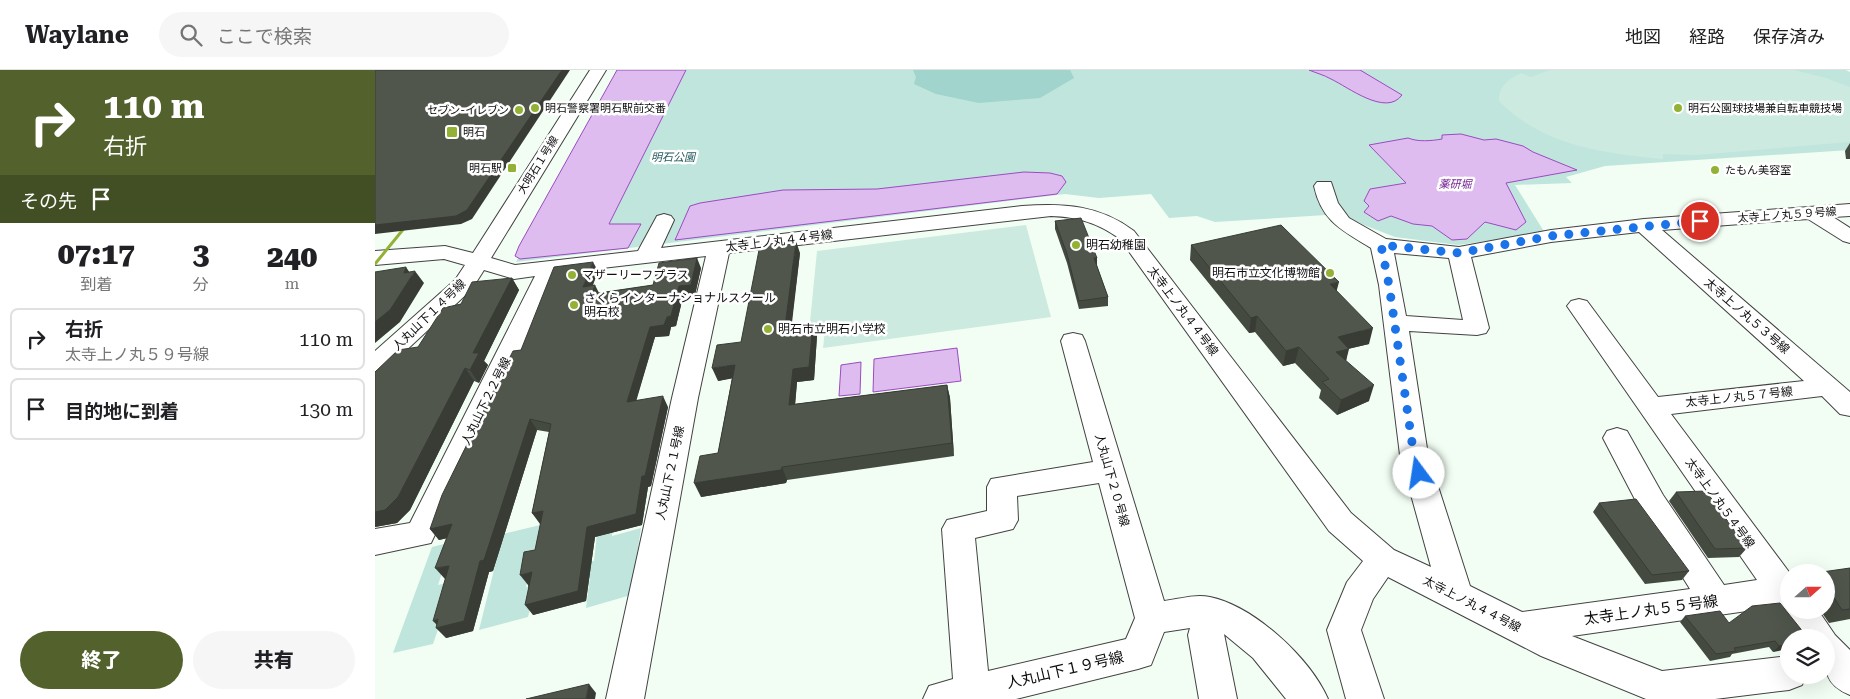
<!DOCTYPE html>
<html lang="ja">
<meta charset="utf-8">
<style>
body{margin:0;font-family:"Roboto Serif","Noto Sans JP",serif;background:#f6f6f6;color:#202124;height:100vh;display:flex;flex-direction:column;font-size:19px;white-space:nowrap}
*{box-sizing:border-box;margin:0}
p{font-size:16px;color:#757577}
.icon{flex:none;width:28px;height:28px;fill:none;stroke:currentColor;stroke-width:2;stroke-linecap:round;stroke-linejoin:round}
.map{position:relative;flex:1;overflow:hidden}
.sheet{display:flex;flex-direction:column;background:#fff;width:375px}
.sheet>*{flex:none}
.hud{background:#53622c;color:#fff;overflow:hidden}
.needle{width:32px;rotate:69deg}
.fabs{position:absolute;left:1405px;top:494px;display:grid;gap:10px}
.fabs a{display:grid;place-items:center;width:55px;height:55px;border-radius:50%;background:#fff;box-shadow:0 5px 20px #0002;font-size:25px}
.pin{position:absolute;display:grid;place-items:center;width:42px;height:42px;color:#fff;margin:-21px;border:2px solid #fff;border-radius:50%;box-shadow:0 1px 5px #0007}
.me{position:absolute;width:55px;margin:-28px;rotate:346deg;stroke-linejoin:round;filter:drop-shadow(0 0 4px #0008)}
.turn{display:flex;align-items:center;gap:18px;height:105px;padding:0 20px;font-size:22px}
.turn .icon{width:65px;height:65px;stroke-width:2.5}
.turn b{display:block;font-size:35px;line-height:42px}
.then{display:flex;align-items:center;height:48px;padding:0 20px;background:#0003;gap:10px;font-size:19px}
.eta{display:flex;justify-content:space-evenly;align-items:center;height:85px;text-align:center}
.eta b{font-size:30px;font-weight:800;line-height:35px}
.primary-button{display:flex;gap:10px;margin-top:auto;padding:10px 20px}
.primary-button a{flex:1;height:58px;border-radius:30px;background:#53622c;color:#fff;font-size:20px;font-weight:800;line-height:58px;text-align:center}
.primary-button a+a{background:#f6f6f6;color:#202124}
ul{padding:0;list-style:none}
li{display:flex;align-items:center;gap:15px;height:62px;margin:0 10px 8px;padding:0 10px;border:2px solid #e0e0e0;border-radius:8px}
li div{flex:1}
li b{display:block;font-size:19px}
li em{font-style:normal}
header{display:flex;align-items:center;gap:30px;box-sizing:border-box;height:70px;padding:0 25px;background:#fff;border-bottom:1px solid #e0e0e0}
header strong{font-size:24px}
nav{display:flex;gap:28px;margin-inline-start:auto;font-size:18px}
.search{width:350px;height:45px;background:#f6f6f6;display:flex;align-items:center;gap:12px;box-sizing:border-box;padding:0 18px;border-radius:28px;color:#757577;font-size:19px}
main{display:flex;flex:1;min-height:0}
.map>svg:first-child{display:block}
.green{fill:#bfe5dc}
.forest{fill:#a0d4cc}
.pitch{fill:#cceae0}
.water{fill:#dfbcf0;stroke:#9b4bbf}
.lines{fill:none;stroke-linecap:round;stroke-linejoin:round}
.minor-casing{stroke:#424242;stroke-width:2}
.minor{fill:#fff;fill-rule:evenodd}
.rail{stroke:#92b135;stroke-width:3}
.wall{fill:#454a41}
.shaded-wall{fill:#383c35}
.building{fill:#50564c;stroke:#383c35}
.route{stroke:#1a73e8;stroke-width:9;stroke-dasharray:0 16.2}
.poi-dot{fill:#92b135;stroke:#fff;stroke-width:2}
.labels{text-anchor:middle;dominant-baseline:central;stroke-width:5;stroke-linejoin:round;paint-order:stroke}
.far-poi-label{font-size:11px;fill:#0f0f0f;stroke:#fff;text-anchor:start}
.far-park-label{font-size:11px;font-style:italic;fill:#265b60;stroke:#fff}
.far-street-label{font-size:11px;fill:#0f0f0f;stroke:#fff}
.far-water-label{font-size:11px;font-style:italic;fill:#762594;stroke:#fff}
.street-label{font-size:12px;fill:#0f0f0f;stroke:#fff}
.poi-label{font-size:12px;fill:#0f0f0f;stroke:#fff;text-anchor:start}
.near-street-label{font-size:15px;fill:#0f0f0f;stroke:#fff}
</style>
<header>
<strong>Waylane</strong>
<div class="search"><svg class="icon" aria-label="search" viewBox="0 0 24 24"><circle cx="10" cy="10" r="6"/><path d="M15 15l6 6"/></svg>ここで検索</div>
<nav><a>地図</a><a>経路</a><a>保存済み</a></nav>
</header>
<main>
<section class="sheet">
<div class="hud">
<div class="turn"><svg class="icon" aria-label="right" viewBox="0 0 24 24"><path d="M7 20v-9h11M14 6l5 5-5 5"/></svg><div><b>110 m</b>右折</div></div>
<div class="then">その先<svg class="icon" aria-label="arrive" viewBox="0 0 24 24"><path d="M6 21V4h12l-3 4 3 4H6"/></svg></div>
</div>
<div class="eta">
<div><b>07:17</b><p>到着</p></div>
<div><b>3</b><p>分</p></div>
<div><b>240</b><p>m</p></div>
</div>
<ul>
<li><svg class="icon" aria-label="right" viewBox="0 0 24 24"><path d="M7 20v-9h11M14 6l5 5-5 5"/></svg><div><b>右折</b><p>太寺上ノ丸５９号線</p></div><em>110 m</em></li>
<li><svg class="icon" aria-label="arrive" viewBox="0 0 24 24"><path d="M6 21V4h12l-3 4 3 4H6"/></svg><div><b>目的地に到着</b></div><em>130 m</em></li>
</ul>
<div class="primary-button"><a>終了</a><a>共有</a></div>
</section>
<div class="map">
<svg width="1475" height="629" viewBox="0 0 1475 629">
<rect width="100%" height="100%" fill="#f2fef3"/>
<g class="green">
<polygon points="246,0 1471,0 1475,2 1475,80 1230,96 1191,107 1197,113 1140,115 1170,163 1083,175 1020,167 989,155 967,144 840,152 822,146 794,148 776,124 724,128 690,124 141,192"/>
<polygon points="239,442 237,466 266,458 256,525 211,538 215,507 210,509 212,492 219,491 224,446"/>
<polygon points="174,453 158,489 151,517 171,513 157,531 153,547 104,560 128,464"/>
<polygon points="77,472 63,515 114,503 107,524 72,533 58,574 18,583 57,477"/>
</g>
<polygon class="forest" points="538,0 695,0 699,8 665,28 604,33 561,24 539,14 541,7"/>
<g class="pitch">
<path d="M1175,0H1419L1451,8L1475,17V72L1322,85L1288,84V89C1228,83 1168,76 1124,31C1124,15 1133,10 1146,3L1156,7Z"/>
<polygon points="651,155 676,247 448,278 450,260 434,262 442,181"/>
</g>
<g class="water">
<polygon points="242,0 311,0 234,154 266,154 253,178 145,189 140,186 144,176"/>
<path d="M934,0H985L1027,25C1011,47 973,17 956,9C949,5 941,3 934,0Z"/>
<path d="M1086,64L1109,70L1121,69L1148,76L1158,82L1202,100L1131,113L1151,152L1141,160L1110,152L1092,169L1077,170L1057,156L1038,154L1016,146L1003,151L989,142L994,136L989,131L995,119L1031,113L994,75L1033,68C1043,72 1056,71 1067,69V65Z"/>
<polygon points="649,102 675,103 687,106 691,112 682,124 300,170 315,136 325,133 408,120 502,119"/>
<polygon points="582,278 586,311 498,322 499,289"/>
<polygon points="486,292 485,324 464,326 466,295"/>
</g>
<g class="lines">
<g class="minor-casing">
<g id="minor">
<path d="M215,0H231L116,188L140,195L263,181L282,146L289,144L296,146L299,150L286,178L647,136C689,133 725,135 759,161L976,443L1019,480L1056,497L1025,385L1004,215L996,178C967,160 947,152 939,116L942,112H956L963,133L974,148L1011,169L1084,177L1176,160L1269,149L1475,134V146L1458,147L1475,158V173L1468,171L1433,149L1287,160L1475,322V346L1465,344L1447,326L1296,344L1414,502V540H1443L1460,565L1475,580V625C1445,613 1451,595 1451,568H1423L1400,537L1197,566L1287,601L1414,586V605H1431L1427,615L1414,620L1340,629H1271L1166,586L1013,507L998,529L986,560L1009,629H971L952,560L972,512L988,491L954,461L745,169C723,153 703,147 676,146L354,183L323,328L269,629H231L297,328L331,186L184,203L56,473L0,485V459L35,453L160,206L139,209L109,200L97,219L9,301L0,303V281L80,210L90,195L69,189L0,195V181L70,176L98,183ZM1264,162L1429,311L1283,327L1212,231L1204,229L1196,231L1192,236L1382,510L1349,515L1288,425L1252,361L1242,358L1232,361L1228,368L1266,441L1315,519L1147,542L1095,516L1053,385L1034,261L1102,265L1111,263L1114,258L1096,187L1176,172ZM1019,183L1074,188L1088,250L1031,246Z"/>
<path d="M698,263L707,265L710,271L789,531C804,529 820,524 835,527C879,536 935,588 953,629H911L878,588L849,564L862,629H824L813,565L815,558L789,562L776,595L763,599L641,629H548L554,616L578,609L567,459L572,450L612,441V417L616,409L718,392L686,271L689,265ZM724,413L760,548L751,569L613,601L600,468L638,459L643,450L642,426Z"/>
</g>
</g>
<use href="#minor" class="minor"/>
<polyline class="rail" points="0,194 35,151"/>
</g>
<g class="wall">
<polygon points="1475,73 1475,89 1471,89 1470,81"/>
<polygon points="680,151 722,188 722,196 733,227 733,236 704,239 692,193 680,159"/>
<polygon points="816,175 961,221 994,274 973,279 971,291 994,331 962,345 944,328 946,320 920,293 908,296 880,262 874,263 815,190"/>
<polygon points="425,183 416,256 438,253 442,266 439,310 422,312 420,334 572,315 575,328 579,386 412,410 411,413 326,427 343,383 357,308 343,311 366,272"/>
<polygon points="326,198 320,225 308,227 301,256 296,257 294,266 280,267 261,330 293,337 276,416 273,417 267,455 220,467 211,531 158,545 153,515 166,453 157,443 174,362 162,360 118,501 114,502 98,561 71,568 71,509 70,509 72,468 64,470 55,459 146,280 223,201 218,215 223,223 278,215"/>
<polygon points="137,208 144,220 109,291 113,295 104,313 99,311 35,440 22,453 0,457 0,302 43,277 86,234"/>
<polygon points="1301,422 1372,478 1364,487 1333,488 1294,431"/>
<polygon points="1224,433 1314,501 1307,510 1270,514 1218,442"/>
<polygon points="1475,498 1475,549 1454,553 1445,540 1451,540 1451,502"/>
<polygon points="1310,546 1354,553 1433,568 1398,582 1394,577 1357,584 1355,587 1335,591 1305,552"/>
</g>
<g class="shaded-wall">
<polygon points="187,0 195,0 97,149 86,154 0,164 0,155"/>
<polygon points="421,171 425,183 415,270 410,257"/>
<polygon points="322,188 326,198 320,225 308,227 301,256 296,257 294,266 280,267 258,342 252,332 275,257 292,247 304,216"/>
<polygon points="719,188 722,188 722,197"/>
<polygon points="218,192 223,201 213,227 208,217"/>
<polygon points="31,197 37,206 40,201 49,213 25,252 0,273 0,252"/>
<polygon points="137,208 144,220 109,291 113,295 104,313 95,300 98,283"/>
<polygon points="964,212 960,227 955,214"/>
<polygon points="220,215 225,225 217,224"/>
<polygon points="882,246 880,262 874,263 876,248"/>
<polygon points="438,253 442,266 439,310 422,312 419,348 414,335 418,299"/>
<polygon points="998,258 994,274 968,280 974,279 970,295 957,297 963,267"/>
<polygon points="924,277 920,293 908,296 911,281"/>
<polygon points="360,295 365,307 343,311 337,298"/>
<polygon points="90,298 99,311 35,440 22,453 0,457 0,442"/>
<polygon points="572,315 575,328 579,386 577,373"/>
<polygon points="999,315 994,331 962,345 966,330"/>
<polygon points="288,326 293,337 276,416 273,417 267,455 220,467 211,531 158,545 150,535 212,457 267,406"/>
<polygon points="155,349 162,360 118,501 114,502 98,561 71,568 61,558 64,557 58,551 63,549 105,491"/>
<polygon points="407,397 412,410 411,413 326,427 319,413"/>
<polygon points="168,441 176,451 165,454 157,443"/>
<polygon points="77,454 86,465 64,470 55,459"/>
<polygon points="74,496 84,506 70,509 60,498"/>
<polygon points="157,502 165,512 153,515 145,505"/>
<polygon points="1414,574 1414,579 1398,582 1404,576"/>
<polygon points="214,614 221,623 220,629 211,629"/>
</g>
<g class="building">
<polygon points="0,0 187,0 92,140 81,146 0,155"/>
<polygon points="706,148 722,188 719,188 733,227 704,231 692,184 680,151"/>
<polygon points="906,155 964,212 955,214 998,258 963,267 974,279 961,282 999,315 966,330 947,312 954,309 924,277 911,281 882,246 876,248 816,175"/>
<polygon points="421,171 410,257 438,253 434,297 418,299 414,335 572,315 577,373 407,397 406,400 319,413 325,386 343,383 360,295 337,298 342,275 366,272 385,175"/>
<polygon points="322,188 316,215 304,216 296,246 292,247 289,255 275,257 252,332 288,326 270,406 267,406 261,444 212,457 203,521 150,535 157,502 145,505 149,482 160,480 168,441 157,443 176,354 155,349 109,490 105,491 89,551 61,558 63,549 58,551 74,496 60,498 77,454 55,459 67,425 138,281 146,280 179,197 218,192 208,217 220,215 217,224 278,215 284,193"/>
<polygon points="31,197 29,203 40,201 15,240 0,252 0,202"/>
<polygon points="137,208 98,283 104,283 95,300 90,298 23,427 10,440 0,442 0,302 23,280 43,277 68,238 86,234 97,212"/>
<polygon points="1331,421 1372,478 1340,479 1301,422"/>
<polygon points="1261,429 1314,501 1277,505 1224,433"/>
<polygon points="1475,498 1475,539 1467,540 1458,526 1451,526 1451,502 1447,502"/>
<polygon points="1405,533 1433,568 1414,568 1414,574 1404,576 1400,571 1359,578 1361,581 1341,584 1310,546 1345,541 1354,553 1377,536"/>
<polygon points="214,614 211,629 151,629"/>
</g>
<g class="lines">
<polyline class="route" points="1044,403 1039,386 1014,215 1006,175 1084,183 1176,166 1325,151"/>
</g>
<g class="poi-dot">
<circle cx="160" cy="38" r="5"/>
<circle cx="1303" cy="38" r="5"/>
<circle cx="144" cy="40" r="5"/>
<rect x="71" y="56" width="12" height="12" rx="2.5"/>
<rect x="132" y="93" width="10" height="10" rx="2.5"/>
<circle cx="1340" cy="100" r="5"/>
<circle cx="701" cy="175" r="5"/>
<circle cx="955" cy="203" r="5"/>
<circle cx="197" cy="205" r="5"/>
<circle cx="199" cy="235" r="5"/>
<circle cx="393" cy="259" r="5"/>
</g>
<g class="labels">
<g class="far-poi-label">
<text x="170" y="38">明石警察署明石駅前交番</text>
<text x="1313" y="38">明石公園球技場兼自転車競技場</text>
<text x="134" y="40" text-anchor="end">セブン-イレブン</text>
<text x="88" y="62">明石</text>
<text x="127" y="98" text-anchor="end">明石駅</text>
<text x="1350" y="100">たもん美容室</text>
</g>
<g class="far-park-label">
<text x="298" y="87">明石公園</text>
</g>
<g class="far-street-label">
<text transform="translate(163 95) rotate(-58)">大明石１号線</text>
<text transform="translate(1412 145) rotate(-4)">太寺上ノ丸５９号線</text>
</g>
<g class="far-water-label">
<text x="1080" y="114">薬研堀</text>
</g>
<g class="street-label">
<text transform="translate(404 171) rotate(-7)">太寺上ノ丸４４号線</text>
<text transform="translate(808 241) rotate(53)">太寺上ノ丸４４号線</text>
<text transform="translate(54 245) rotate(-44)">人丸山下１４号線</text>
<text transform="translate(1372 246) rotate(41)">太寺上ノ丸５３号線</text>
<text transform="translate(1364 327) rotate(-6)">太寺上ノ丸５７号線</text>
<text transform="translate(111 331) rotate(-64)">人丸山下２２号線</text>
<text transform="translate(295 403) rotate(-78)">人丸山下２１号線</text>
<text transform="translate(737 410) rotate(74)">人丸山下２０号線</text>
<text transform="translate(1345 433) rotate(54)">太寺上ノ丸５４号線</text>
<text transform="translate(1097 534) rotate(27)">太寺上ノ丸４４号線</text>
</g>
<g class="poi-label">
<text x="711" y="175">明石幼稚園</text>
<text x="945" y="203" text-anchor="end">明石市立文化博物館</text>
<text x="207" y="205">マザーリーフプラス</text>
<text x="209" y="228">さくらインターナショナルスクール<tspan x="209" dy="14">明石校</tspan></text>
<text x="403" y="259">明石市立明石小学校</text>
</g>
<g class="near-street-label">
<text transform="translate(1276 540) rotate(-8)">太寺上ノ丸５５号線</text>
<text transform="translate(690 600) rotate(-13)">人丸山下１９号線</text>
</g>
</g>
</svg>
<div class="fabs">
<a><svg class="needle" viewBox="-14 -14 28 28"><path d="M0-13l5 13h-10z" fill="#e53935"/><path d="M0 13l5-13h-10z" fill="#757577"/></svg></a>
<a><svg class="icon" aria-label="layers" viewBox="0 0 24 24"><path d="M12 4l9 5-9 5-9-5zM3 14l9 5 9-5"/></svg></a>
</div>
<div class="pin" style="left:1325px;top:151px;background:#d93025"><svg class="icon" aria-label="arrive" viewBox="0 0 24 24"><path d="M6 21V4h12l-3 4 3 4H6"/></svg></div>
<svg class="me" style="left:1044px;top:403px" viewBox="-20 -20 40 40"><circle r="19" fill="#fff"/><path d="M0-13L10 11 0 6-10 11z" fill="#1a73e8"/></svg>
</div>
</main>
